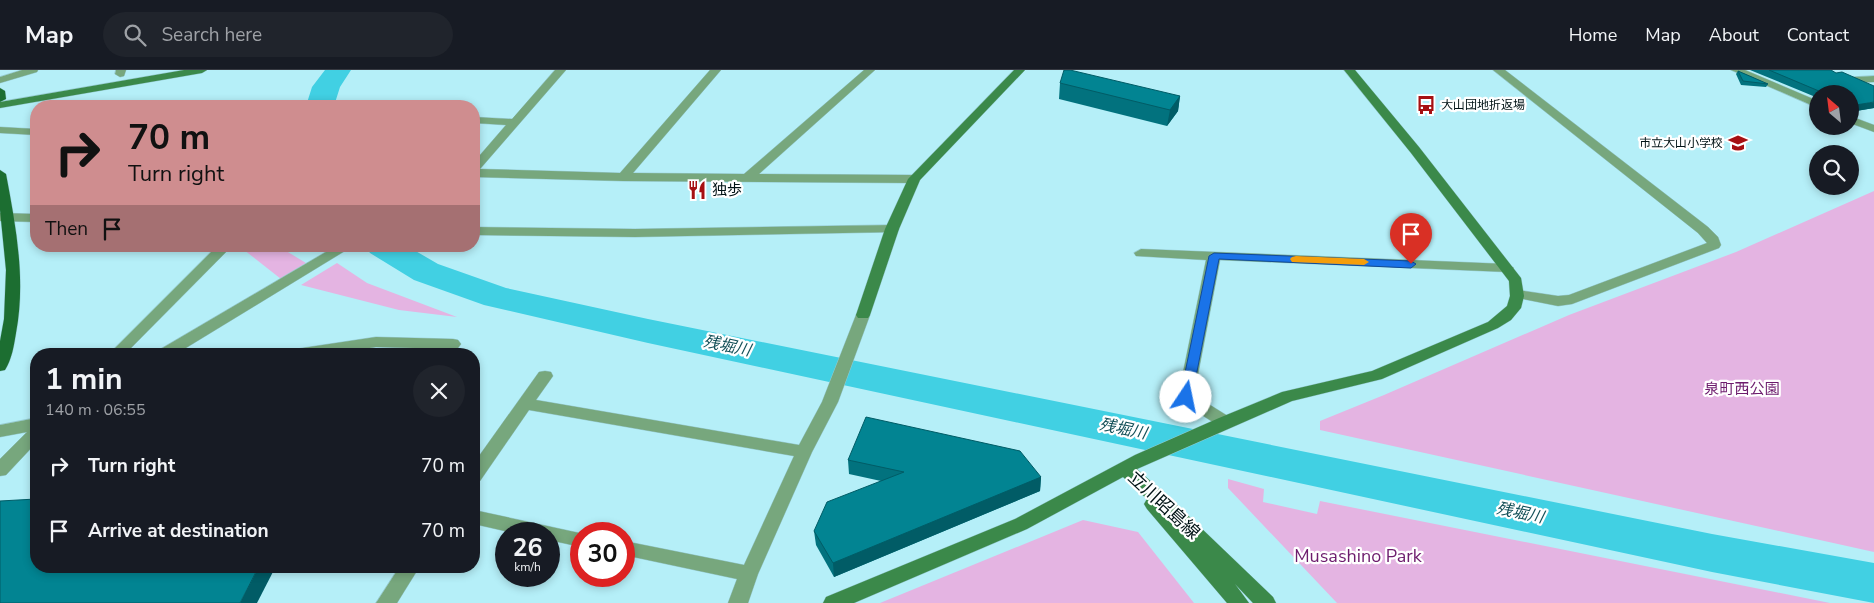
<!DOCTYPE html>
<meta charset="utf-8">
<style>
body{margin:0;font-family:"Nunito Sans","Noto Sans JP",sans-serif;background:#20242c;color:#f1f3f6;height:100vh;display:flex;flex-direction:column;font-size:19px;white-space:nowrap}
*{box-sizing:border-box;margin:0}
p{font-size:16px;color:#9ea1a6}
.icon{flex:none;width:28px;height:28px;fill:none;stroke:currentColor;stroke-width:2;stroke-linecap:round;stroke-linejoin:round}
.map{position:relative;flex:1;overflow:hidden}
.panel{position:absolute;left:30px;top:278px;width:450px;height:225px;display:flex;flex-direction:column;background:#171b24;border-radius:20px;box-shadow:0 2px 8px #0003}
.panel>*{flex:none}
.hud{position:absolute;left:30px;top:30px;width:450px;height:152px;border-radius:20px;box-shadow:0 2px 8px #0003;background:#cf8d8f;color:#111;overflow:hidden}
.needle{width:32px;rotate:332deg}
.buttons{position:absolute;left:1809px;top:15px;display:grid;gap:10px}
.buttons a{display:grid;place-items:center;width:50px;height:50px;border-radius:50%;background:#171b24;box-shadow:0 2px 8px #0003;font-size:25px}
.speed{position:absolute;left:495px;top:452px;display:flex;gap:10px;font-size:25px;font-weight:700;text-align:center}
.speed>*{display:grid;place-content:center;width:65px;height:65px;border-radius:50%;background:#171b24;box-shadow:0 2px 8px #0003;line-height:1}
.speed small{font-size:12px;font-weight:400}
.speed .limit{border:8px solid #d22;background:#fff;color:#111}
.pin{position:absolute;display:grid;place-items:center;width:42px;height:42px;color:#fff;margin:-51px -21px;border-radius:50% 50% 50% 0;rotate:-45deg;box-shadow:0 0 5px #0007}
.pin .icon{rotate:45deg}
.me{position:absolute;width:55px;margin:-28px;rotate:11deg;stroke-linejoin:round;filter:drop-shadow(0 0 4px #0008)}
.turn{display:flex;align-items:center;gap:18px;height:105px;padding:0 15px;font-size:22px}
.turn .icon{width:65px;height:65px;stroke-width:2.5}
.turn b{display:block;font-size:35px;line-height:42px}
.then{display:flex;align-items:center;height:48px;padding:0 15px;background:#0003;gap:10px;font-size:19px}
.round{display:grid;place-items:center;flex:none;width:52px;height:52px;border-radius:26px;background:#20242c}
.overview{display:flex;align-items:center;justify-content:space-between;height:85px;padding:0 15px}
h1{font-size:30px;font-weight:700;line-height:38px}
ul{padding:0;list-style:none}
li{display:flex;align-items:center;gap:15px;height:65px;padding:0 15px}
li div{flex:1}
li b{display:block;font-size:19px}
li em{font-style:normal}
header{display:flex;align-items:center;gap:30px;box-sizing:border-box;height:70px;padding:0 25px;background:#171b24;border-bottom:1px solid #363941}
header strong{font-size:24px}
nav{display:flex;gap:28px;margin-inline-start:auto;font-size:18px}
.search{width:350px;height:45px;background:#20242c;display:flex;align-items:center;gap:12px;box-sizing:border-box;padding:0 18px;border-radius:28px;color:#9ea1a6;font-size:19px}
.map>svg:first-child{display:block}
.green{fill:#e4b4e2}
.lines{fill:none;stroke-linecap:round;stroke-linejoin:round}
.river{fill:#41d0e3;fill-rule:evenodd}
.street-casing{stroke:#98ccd4;stroke-width:1}
.secondary-casing{stroke:#98ccd4;stroke-width:1}
.primary-casing{stroke:#98ccd4;stroke-width:1}
.street{fill:#77a77d;fill-rule:evenodd}
.secondary{fill:#3b894a;fill-rule:evenodd}
.primary{fill:#1c6e31;fill-rule:evenodd}
.wall{fill:#02727e}
.shaded-wall{fill:#015c66}
.building{fill:#028492;stroke:#015c66}
.route{fill:#1a73e8;stroke:#114b97}
.slow{fill:#f59e0b}
.labels{text-anchor:middle;dominant-baseline:central;stroke-width:4.5;stroke-linejoin:round;paint-order:stroke}
.far-poi-label{font-size:12px;fill:#001215;stroke:#fff;text-anchor:start}
.poi-label{font-size:15px;fill:#001215;stroke:#fff;text-anchor:start}
.park-label{font-size:15px;fill:#6d1c6d;stroke:#fff}
.water-label{font-size:16px;font-style:italic;fill:#155159;stroke:#fff}
.near-street-label{font-size:18px;fill:#001215;stroke:#fff}
.near-park-label{font-size:18px;fill:#6d1c6d;stroke:#fff}
</style>
<header>
<strong>Map</strong>
<div class="search"><svg class="icon" aria-label="search" viewBox="0 0 24 24"><circle cx="10" cy="10" r="6"/><path d="M15 15l6 6"/></svg>Search here</div>
<nav><a>Home</a><a>Map</a><a>About</a><a>Contact</a></nav>
</header>
<div class="map">
<svg width="1874" height="533" viewBox="0 0 1874 533">
<rect width="100%" height="100%" fill="#b5eff8"/>
<g class="green">
<polygon points="1874,121 1874,482 1320,360 1320,351 1384,325 1569,245 1736,182"/>
<polygon points="239,176 278,176 306,193 281,209"/>
<polygon points="337,193 367,213 457,247 399,240 301,215"/>
<polygon points="1228,409 1264,419 1263,432 1317,444 1320,431 1830,533 1337,533 1228,418"/>
<polygon points="1083,450 1138,462 1194,533 880,533"/>
</g>
<g class="lines">
<g class="river">
<polygon points="325,0 351,0 340,17 334,36 306,36 312,17"/>
<polygon points="365,176 407,176 438,194 506,218 648,249 1712,464 1874,493 1874,533 1712,502 648,273 484,235 414,210 370,183"/>
</g>
<g class="street-casing">
<g id="street">
<polygon points="22,0 38,0 37,2 0,13 0,7"/>
<polygon points="116,0 126,0 124,6 120,7 115,4"/>
<polygon points="555,0 566,0 480,99 620,103 710,0 721,0 633,103 744,104 864,0 875,0 759,104 914,105 920,109 914,113 623,111 474,107 474,92 506,55 474,53 474,47 512,49"/>
<polygon points="1493,0 1505,0 1708,157 1718,167 1721,175 1719,178 1572,234 1558,236 1513,227 1511,224 1513,221 1518,220 1558,226 1569,225 1707,173 1698,163"/>
<polygon points="1731,0 1745,0 1818,31 1818,38"/>
<polygon points="1874,6 1874,12 1853,13 1848,10 1853,7"/>
<polygon points="1850,46 1874,55 1874,62 1850,53"/>
<polygon points="0,57 36,59 36,65 0,63"/>
<polygon points="0,143 36,144 36,152 0,151"/>
<polygon points="892,155 899,159 897,162 635,167 474,165 474,157 635,159"/>
<polygon points="217,176 232,176 125,284 109,284"/>
<polygon points="336,176 353,176 176,284 157,284 159,280"/>
<polygon points="1141,179 1507,194 1514,198 1507,202 1220,190 1194,325 1231,348 1233,352 1231,356 1225,358 1219,356 1180,331 1178,327 1206,190 1136,186 1134,183"/>
<polygon points="863,240 868,242 870,245 838,332 812,382 758,504 748,533 728,533 737,509 624,485 624,471 744,495 794,386 529,340 480,411 474,412 474,393 539,302 545,301 551,302 553,306 536,330 799,375 822,332 856,245 858,242"/>
<polygon points="376,267 453,269 458,270 461,274 458,278 453,279 376,277 331,284 289,284 291,280 296,279"/>
<polygon points="36,348 36,373 6,405 0,406 0,389 27,362 0,367 0,355"/>
<polygon points="474,440 584,464 581,464 581,477 549,470 549,464 518,464 474,454"/>
<polygon points="400,496 420,496 397,533 376,533"/>
</g>
</g>
<g class="secondary-casing">
<g id="secondary">
<polygon points="184,0 207,0 202,3 0,38 0,32"/>
<polygon points="1014,0 1025,0 920,110 899,159 870,245 868,248 858,248 856,245 885,159 908,109"/>
<polygon points="1344,0 1355,0 1419,77 1521,208 1524,226 1521,238 1511,250 1498,258 1382,309 1292,331 1137,399 1176,434 1273,527 1276,533 1253,533 1235,514 1249,533 1227,533 1147,439 1144,434 1147,429 1123,407 1027,459 854,533 823,533 826,527 1015,449 1135,385 1219,348 1282,322 1372,301 1488,252 1507,236 1510,226 1509,211 1411,83"/>
</g>
</g>
<g class="primary-casing">
<g id="primary">
<polygon points="0,18 5,21 6,29 0,32"/>
<path d="M0,100L6,104C16,157 26,210 16,263C14,275 12,289 5,300L0,301V271L4,249L6,200L0,140Z"/>
</g>
</g>
<use href="#street" class="street"/>
<use href="#secondary" class="secondary"/>
<use href="#primary" class="primary"/>
</g>
<g class="wall">
<polygon points="1750,0 1831,0 1874,38 1850,42 1850,24 1818,24 1818,28"/>
<polygon points="1738,1 1768,14 1766,17 1741,15 1736,4"/>
<polygon points="1060,13 1180,26 1178,41 1167,56 1059,29"/>
<polygon points="848,390 1041,407 1040,421 834,507 816,475 814,461 881,411 849,404"/>
</g>
<g class="shaded-wall">
<polygon points="1180,26 1178,41 1167,56 1170,40"/>
<polygon points="1874,32 1874,38 1850,42 1850,36"/>
<polygon points="1041,407 1040,421 834,507 833,493"/>
<polygon points="259,496 276,496 257,533 240,533"/>
</g>
<g class="building">
<polygon points="1064,0 1070,0 1180,26 1170,40 1060,13"/>
<polygon points="1769,0 1831,0 1836,3 1842,2 1874,16 1874,32 1850,36 1850,24 1826,24"/>
<polygon points="1738,1 1768,14 1743,11"/>
<polygon points="866,347 1020,381 1041,407 833,493 814,461 827,432 904,402 848,390"/>
<polygon points="36,429 36,496 259,496 240,533 0,533 0,431"/>
</g>
<polygon class="route" points="1214,183 1411,191 1416,194 1411,198 1219,189 1192,327 1186,331 1180,327 1209,186"/>
<polygon class="slow" points="1296,186 1364,189 1369,192 1364,195 1292,192 1290,189 1292,187"/>
<defs>
<g id="bus-bare" transform="scale(1.5)"><path d="M-5-6H5V4H4V6H2V4H-2V6H-4V4H-5ZM-3.5-4V0h7V-4ZM-3.5 1.2v1.5H-2V1.2ZM2 1.2v1.5H3.5V1.2Z" fill="#a61012" stroke="#fff" stroke-width="2.5" paint-order="stroke"/></g>
<g id="school-bare" transform="scale(1.5)"><path d="M0-5L7-2L0 1L-7-2ZM-4 1L0 2.5L4 1V4Q0 6-4 4Z" fill="#a61012" stroke="#fff" stroke-width="2.5" paint-order="stroke"/></g>
<g id="restaurant-bare" transform="scale(1.5)"><path d="M-5-6h1v4h1v-4h1v4h1v-4h1v5L-1.5 .5V6h-2V.5L-5-1ZM5-6V6H3V1.5H1.5Q1.5-4 5-6Z" fill="#a61012" stroke="#fff" stroke-width="2.5" paint-order="stroke"/></g>
</defs>
<g fill-rule="evenodd">
<use href="#bus-bare" x="1426" y="35"/>
<use href="#school-bare" x="1738" y="73"/>
<use href="#restaurant-bare" x="697" y="120"/>
</g>
<g class="labels">
<g class="far-poi-label">
<text x="1441" y="35">大山団地折返場</text>
<text x="1723" y="73" text-anchor="end">市立大山小学校</text>
</g>
<g class="poi-label">
<text x="712" y="120">独歩</text>
</g>
<g class="park-label">
<text x="1742" y="319">泉町西公園</text>
</g>
<g class="water-label">
<text transform="translate(727 276) rotate(12)">残堀川</text>
<text transform="translate(1123 359) rotate(12)">残堀川</text>
<text transform="translate(1520 443) rotate(12)">残堀川</text>
</g>
<g class="near-street-label">
<text transform="translate(1164 435) rotate(43)">立川昭島線</text>
</g>
<g class="near-park-label">
<text x="1358" y="486">Musashino Park</text>
</g>
</g>
</svg>
<div class="buttons">
<a><svg class="needle" viewBox="-14 -14 28 28"><path d="M0-13l5 13h-10z" fill="#e53935"/><path d="M0 13l5-13h-10z" fill="#9ea1a6"/></svg></a>
<a><svg class="icon" aria-label="search" viewBox="0 0 24 24"><circle cx="10" cy="10" r="6"/><path d="M15 15l6 6"/></svg></a>
</div>
<div class="speed"><div>26<small>km/h</small></div><div class="limit">30</div></div>
<div class="pin" style="left:1411px;top:194px;background:#d93025"><svg class="icon" aria-label="arrive" viewBox="0 0 24 24"><path d="M6 21V4h12l-3 4 3 4H6"/></svg></div>
<svg class="me" style="left:1186px;top:327px" viewBox="-20 -20 40 40"><circle r="19" fill="#fff"/><path d="M0-13L10 11 0 6-10 11z" fill="#1a73e8"/></svg>
<div class="hud">
<div class="turn"><svg class="icon" aria-label="right" viewBox="0 0 24 24"><path d="M7 20v-9h11M14 6l5 5-5 5"/></svg><div><b>70 m</b>Turn right</div></div>
<div class="then">Then<svg class="icon" aria-label="arrive" viewBox="0 0 24 24"><path d="M6 21V4h12l-3 4 3 4H6"/></svg></div>
</div>
<section class="panel">
<div class="overview"><div><h1>1 min</h1><p>140 m · 06:55</p></div><a class="round"><svg class="icon" aria-label="close" viewBox="0 0 24 24"><path d="M6 6l12 12M18 6L6 18"/></svg></a></div>
<ul>
<li><svg class="icon" aria-label="right" viewBox="0 0 24 24"><path d="M7 20v-9h11M14 6l5 5-5 5"/></svg><div><b>Turn right</b></div><em>70 m</em></li>
<li><svg class="icon" aria-label="arrive" viewBox="0 0 24 24"><path d="M6 21V4h12l-3 4 3 4H6"/></svg><div><b>Arrive at destination</b></div><em>70 m</em></li>
</ul>
</section>
</div>
